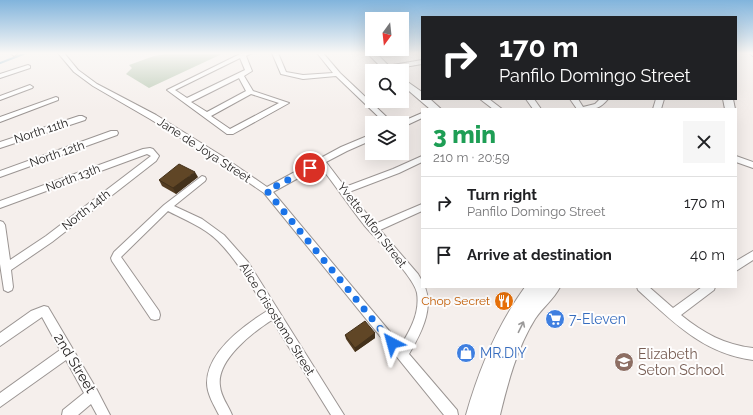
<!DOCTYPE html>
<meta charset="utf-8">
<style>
body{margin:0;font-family:Raleway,sans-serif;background:#f6f6f6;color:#202124;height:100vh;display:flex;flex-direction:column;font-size:15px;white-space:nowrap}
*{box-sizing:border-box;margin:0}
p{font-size:13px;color:#757577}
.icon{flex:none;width:22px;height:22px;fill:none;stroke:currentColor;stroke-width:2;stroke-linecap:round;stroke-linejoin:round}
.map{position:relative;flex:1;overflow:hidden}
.details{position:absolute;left:421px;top:108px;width:316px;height:180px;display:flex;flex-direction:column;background:#fff;border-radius:0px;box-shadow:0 4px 16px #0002}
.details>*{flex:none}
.top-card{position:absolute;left:421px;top:16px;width:316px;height:84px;border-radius:0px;box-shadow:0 4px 16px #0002;background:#202124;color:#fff;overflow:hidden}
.needle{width:26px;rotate:195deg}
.tools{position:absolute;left:365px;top:12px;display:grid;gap:8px}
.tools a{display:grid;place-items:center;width:44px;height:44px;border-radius:0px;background:#fff;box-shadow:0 4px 16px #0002;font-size:20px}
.pin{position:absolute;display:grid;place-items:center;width:34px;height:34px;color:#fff;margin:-17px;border:2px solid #fff;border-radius:50%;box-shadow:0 1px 4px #0007}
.me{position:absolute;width:44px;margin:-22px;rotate:321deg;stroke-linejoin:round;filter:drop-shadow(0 0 3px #0008)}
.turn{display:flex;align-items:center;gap:14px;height:84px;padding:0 12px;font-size:18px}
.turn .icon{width:52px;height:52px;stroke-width:2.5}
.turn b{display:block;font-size:28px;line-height:34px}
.round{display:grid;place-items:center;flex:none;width:42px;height:42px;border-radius:0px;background:#f6f6f6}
.head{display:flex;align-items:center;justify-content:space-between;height:68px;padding:0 12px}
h1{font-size:24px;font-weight:800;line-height:30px;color:#1e9e55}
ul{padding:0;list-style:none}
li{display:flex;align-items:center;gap:12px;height:52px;padding:0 12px;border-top:1px solid #e0e0e0}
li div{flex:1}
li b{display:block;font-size:15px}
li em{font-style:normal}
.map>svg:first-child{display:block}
.green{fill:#b7c7b1}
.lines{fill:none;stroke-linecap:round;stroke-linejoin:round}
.stream{stroke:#87b5cb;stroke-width:2}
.minor-casing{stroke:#9b9593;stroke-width:2}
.tertiary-casing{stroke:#9b9593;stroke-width:2}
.secondary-casing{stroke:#9b9593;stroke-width:2}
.minor{fill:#fff;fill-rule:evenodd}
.tertiary{fill:#fff;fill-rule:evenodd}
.secondary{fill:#fff;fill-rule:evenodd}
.wall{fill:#533c21}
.shaded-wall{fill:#43311b}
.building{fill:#604626;stroke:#43311b}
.oneway{stroke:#9a9999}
.route{stroke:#1a73e8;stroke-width:7;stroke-dasharray:0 12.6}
.labels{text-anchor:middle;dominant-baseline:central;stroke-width:4;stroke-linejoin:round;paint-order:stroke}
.street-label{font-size:12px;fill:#1f1d1c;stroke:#fefdfd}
.food-label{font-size:12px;fill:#c56008;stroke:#fefdfd;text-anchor:end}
.near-shop-label{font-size:14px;fill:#366cbe;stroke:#fefdfd;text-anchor:start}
.near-education-label{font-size:14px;fill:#785e54;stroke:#fefdfd;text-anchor:start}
.near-street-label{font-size:14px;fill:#1f1d1c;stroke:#fefdfd}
</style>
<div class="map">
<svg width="753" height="415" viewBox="0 0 753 415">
<rect width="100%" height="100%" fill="#f5efec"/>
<polygon class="green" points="171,53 224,53 149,88 126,74 132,68 129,65 154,56"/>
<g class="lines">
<polyline class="stream" points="0,63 26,53"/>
<g class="minor-casing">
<g id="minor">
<polygon points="11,53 17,53 17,54 14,56"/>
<path d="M58,53H64L78,70L97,84L156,115L222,156L267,187L341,147L372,134V140L347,151L326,162L345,187L393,169L422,156V162L399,173L349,192L375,224L422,204V211L380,230L418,274L422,281V287H425C434,310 420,335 409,354L457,410L458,415H444L264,193L216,160L150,119L93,86L74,72ZM320,166C335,185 349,206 364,225C376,239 414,277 417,293C420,312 411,329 401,345L273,192Z"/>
<path d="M252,53L246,56L252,71L244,76L253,91L289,103L233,134H227L167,90L240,54ZM240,58L245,70L187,98L175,90ZM239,78L246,91L207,112L191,102ZM251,94L279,103L230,129L211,116Z"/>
<polygon points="272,53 278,53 286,72 303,75 333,73 317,53 323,53 340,73 393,123 385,123 336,76 303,79 281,74"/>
<polygon points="749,53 753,53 753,56"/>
<polygon points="422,60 422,64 387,70 384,68 387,66"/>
<polygon points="28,65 30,66 30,68 0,78 0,74"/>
<polygon points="30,85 33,87 32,88 0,100 0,96"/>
<polygon points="56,97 58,98 58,100 0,122 0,117"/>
<polygon points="480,99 489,99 502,109 493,109"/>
<polygon points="526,99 534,99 541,109 533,109"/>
<path d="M570,99H578L583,107L595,104L600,99H608C598,111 592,109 577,109Z"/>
<polygon points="656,99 664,99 661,109 653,109"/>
<polygon points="422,113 422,118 405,126 402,126 402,123 399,123"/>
<polygon points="79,116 82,116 86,118 85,120 0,148 0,142"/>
<polygon points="111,131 117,131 118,133 117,135 0,177 0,171"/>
<polygon points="150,148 153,149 159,156 156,161 52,242 11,270 13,287 12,290 8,292 4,290 0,264 0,221 3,222 5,225 10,260 46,236 151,156 147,154 0,208 0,201 143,149"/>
<polygon points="736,156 753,162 753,168 736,162"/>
<path d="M202,176L205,177L206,179L205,181L174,206L202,219L224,235L248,262L344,415H331L272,320C253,332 216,360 220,386C221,397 228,405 232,415H219C214,405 207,394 207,383C207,352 243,326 267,311C252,287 238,261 218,241C204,227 185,220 168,211L121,257L159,311L160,315L159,319L155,320L151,319L112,261L111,258L114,252L164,205Z"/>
<polygon points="753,251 753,260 736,271 736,261"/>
<path d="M637,287H649L673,308L702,287H715L714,290L681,315C703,333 725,345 753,348V360C704,354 673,322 638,290Z"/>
<polygon points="44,306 48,307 97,390 110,415 97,415 91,404 78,415 62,415 63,410 84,393 66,360 0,407 0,393 60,350 42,317 0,346 0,333 31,311"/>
</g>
</g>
<g class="tertiary-casing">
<g id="tertiary">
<polygon points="367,53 376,53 394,71 385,71"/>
<polygon points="402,78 422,92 422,99 430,99 441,109 430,109 402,85"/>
</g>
</g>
<g class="secondary-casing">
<g id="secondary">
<polygon points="723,99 733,99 735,109 725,109"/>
<path d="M525,287H560C554,299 542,308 535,319C517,348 508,382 500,415H466C479,369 497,326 525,287Z"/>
</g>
</g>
<use href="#minor" class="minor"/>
<use href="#tertiary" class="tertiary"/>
<use href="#secondary" class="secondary"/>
</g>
<g class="wall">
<polygon points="198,177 176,194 162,186 159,180"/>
<polygon points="375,333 375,338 355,352 346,339 345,335"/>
</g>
<g class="shaded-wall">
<polygon points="195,172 198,177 176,194 173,188"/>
<polygon points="375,333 375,338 355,352 355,348"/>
</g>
<g class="building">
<polygon points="179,164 195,172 173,188 159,180"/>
<polygon points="365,321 375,333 355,348 345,335"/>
</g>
<defs><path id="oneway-shaft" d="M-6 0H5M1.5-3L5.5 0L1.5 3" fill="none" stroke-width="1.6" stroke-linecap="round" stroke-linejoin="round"/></defs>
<use class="oneway" href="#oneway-shaft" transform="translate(521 327) rotate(-64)"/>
<linearGradient id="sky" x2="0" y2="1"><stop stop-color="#81b4dc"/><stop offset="0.48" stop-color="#faf8f6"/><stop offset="1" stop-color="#faf8f6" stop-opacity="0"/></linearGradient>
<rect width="753" height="111" fill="url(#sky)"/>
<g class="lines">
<polyline class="route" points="310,168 267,191 392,343"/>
</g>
<defs>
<g id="restaurant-disc" transform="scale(1)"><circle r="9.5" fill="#e8710a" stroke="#fefdfd"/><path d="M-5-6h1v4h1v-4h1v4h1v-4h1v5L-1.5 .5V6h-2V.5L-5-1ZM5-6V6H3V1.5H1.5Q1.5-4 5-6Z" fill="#fff"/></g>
<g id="supermarket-disc" transform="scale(1)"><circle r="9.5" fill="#3f7fe0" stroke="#fefdfd"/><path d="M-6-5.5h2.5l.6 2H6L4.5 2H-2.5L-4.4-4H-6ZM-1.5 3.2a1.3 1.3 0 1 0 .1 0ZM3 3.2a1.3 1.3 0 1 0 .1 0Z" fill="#fff"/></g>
<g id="shop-disc" transform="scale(1)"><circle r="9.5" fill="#3f7fe0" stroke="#fefdfd"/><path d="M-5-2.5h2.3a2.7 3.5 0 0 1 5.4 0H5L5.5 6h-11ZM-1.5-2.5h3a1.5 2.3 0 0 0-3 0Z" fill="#fff"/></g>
<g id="school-disc" transform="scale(1)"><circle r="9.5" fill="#8d6e63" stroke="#fefdfd"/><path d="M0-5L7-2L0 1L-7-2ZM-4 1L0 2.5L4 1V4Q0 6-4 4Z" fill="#fff"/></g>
</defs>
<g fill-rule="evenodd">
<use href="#restaurant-disc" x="504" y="301"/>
<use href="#supermarket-disc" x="555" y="319"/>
<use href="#shop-disc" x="466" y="353"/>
<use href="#school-disc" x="624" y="362"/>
</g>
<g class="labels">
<g class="street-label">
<text transform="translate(41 131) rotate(-18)">North 11th</text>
<text transform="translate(204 150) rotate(33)">Jane de Joya Street</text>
<text transform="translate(57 154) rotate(-19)">North 12th</text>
<text transform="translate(73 178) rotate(-21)">North 13th</text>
<text transform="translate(86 210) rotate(-38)">North 14th</text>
<text transform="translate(372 225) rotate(52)">Yvette Alfon Street</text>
<text transform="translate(277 319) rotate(58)">Alice Crisostomo Street</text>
</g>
<g class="food-label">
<text x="490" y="301">Chop Secret</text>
</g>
<g class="near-shop-label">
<text x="569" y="319">7-Eleven</text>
<text x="480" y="353">MR.DIY</text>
</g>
<g class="near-education-label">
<text x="638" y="354">Elizabeth<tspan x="638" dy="16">Seton School</tspan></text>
</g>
<g class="near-street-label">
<text transform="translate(75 363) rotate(59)">2nd Street</text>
</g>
</g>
</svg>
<div class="tools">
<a><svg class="needle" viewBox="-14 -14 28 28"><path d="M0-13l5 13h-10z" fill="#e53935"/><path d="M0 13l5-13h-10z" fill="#757577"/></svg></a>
<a><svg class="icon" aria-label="search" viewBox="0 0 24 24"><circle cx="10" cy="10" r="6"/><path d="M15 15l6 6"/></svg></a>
<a><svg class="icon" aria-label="layers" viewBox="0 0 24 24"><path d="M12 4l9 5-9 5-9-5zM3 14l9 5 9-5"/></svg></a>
</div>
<div class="pin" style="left:310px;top:168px;background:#d93025"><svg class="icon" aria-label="arrive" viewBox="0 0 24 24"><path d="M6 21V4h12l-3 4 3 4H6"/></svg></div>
<svg class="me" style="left:392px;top:343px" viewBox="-20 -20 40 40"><path d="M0-17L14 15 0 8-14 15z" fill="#1a73e8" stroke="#fff" stroke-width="4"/></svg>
<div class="top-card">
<div class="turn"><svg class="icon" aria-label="right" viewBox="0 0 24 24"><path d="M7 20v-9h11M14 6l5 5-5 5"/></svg><div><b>170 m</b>Panfilo Domingo Street</div></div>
</div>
<section class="details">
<div class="head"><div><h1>3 min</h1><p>210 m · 20:59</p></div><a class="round"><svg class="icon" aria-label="close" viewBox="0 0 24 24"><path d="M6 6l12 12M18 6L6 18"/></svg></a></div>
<ul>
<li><svg class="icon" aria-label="right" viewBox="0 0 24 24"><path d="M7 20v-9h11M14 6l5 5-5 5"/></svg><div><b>Turn right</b><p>Panfilo Domingo Street</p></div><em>170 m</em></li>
<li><svg class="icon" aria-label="arrive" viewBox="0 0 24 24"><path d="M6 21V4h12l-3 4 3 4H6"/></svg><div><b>Arrive at destination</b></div><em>40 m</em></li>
</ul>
</section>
</div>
